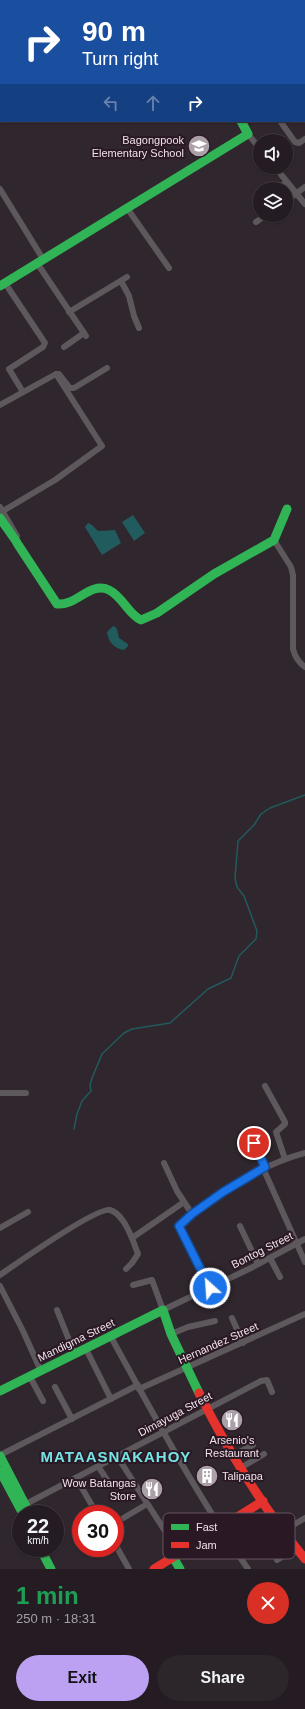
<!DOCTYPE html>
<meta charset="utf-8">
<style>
body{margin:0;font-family:Arial,sans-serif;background:#2c252a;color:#f1f3f6;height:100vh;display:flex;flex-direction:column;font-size:15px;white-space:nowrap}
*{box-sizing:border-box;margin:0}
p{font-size:13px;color:#a3a1a5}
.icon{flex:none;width:22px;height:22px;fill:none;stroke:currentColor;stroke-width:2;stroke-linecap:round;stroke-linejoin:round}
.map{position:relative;height:1569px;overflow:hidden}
.details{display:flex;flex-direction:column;background:#241c22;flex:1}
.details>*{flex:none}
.hud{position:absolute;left:0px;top:0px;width:305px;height:122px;box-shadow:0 1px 3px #0004,0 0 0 1px #413a40;background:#1a4fa0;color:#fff;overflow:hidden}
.controls{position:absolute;left:253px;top:134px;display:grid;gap:8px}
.controls a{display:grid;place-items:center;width:40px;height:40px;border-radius:50%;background:#241c22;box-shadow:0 1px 3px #0004,0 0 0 1px #413a40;font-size:20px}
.speed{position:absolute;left:12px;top:1505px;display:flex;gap:8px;font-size:20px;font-weight:700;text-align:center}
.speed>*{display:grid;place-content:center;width:52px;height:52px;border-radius:50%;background:#241c22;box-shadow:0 1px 3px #0004,0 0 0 1px #413a40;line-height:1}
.speed small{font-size:10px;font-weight:400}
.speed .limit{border:6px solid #d22;background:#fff;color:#111}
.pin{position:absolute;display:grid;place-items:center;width:34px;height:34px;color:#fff;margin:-17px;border:2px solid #fff;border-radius:50%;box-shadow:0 1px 4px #0007}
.me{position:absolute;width:44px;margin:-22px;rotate:334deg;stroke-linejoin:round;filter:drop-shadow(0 0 3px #0008)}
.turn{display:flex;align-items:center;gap:14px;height:84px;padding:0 16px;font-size:18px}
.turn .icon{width:52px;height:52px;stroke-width:2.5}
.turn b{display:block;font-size:28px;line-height:34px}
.lanes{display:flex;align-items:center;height:38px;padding:0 16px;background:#0003;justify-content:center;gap:20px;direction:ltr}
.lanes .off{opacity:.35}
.round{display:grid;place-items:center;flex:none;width:42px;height:42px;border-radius:21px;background:#2c252a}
.overview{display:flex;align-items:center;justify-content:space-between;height:68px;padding:0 16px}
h1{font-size:24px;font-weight:700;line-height:30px;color:#1e9e55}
.button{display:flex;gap:8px;margin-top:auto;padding:8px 16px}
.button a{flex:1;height:46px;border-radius:24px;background:#bca0f2;color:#111;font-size:16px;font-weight:700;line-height:46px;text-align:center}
.button a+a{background:#2c252a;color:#f1f3f6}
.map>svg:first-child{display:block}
.water{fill:#215b5d}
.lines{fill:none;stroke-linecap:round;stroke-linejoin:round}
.stream{stroke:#215b5d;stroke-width:1.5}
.street{stroke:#5d585c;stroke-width:6}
.fast{stroke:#30b455;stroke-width:9}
.jam{stroke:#e5322d;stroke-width:9}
.route-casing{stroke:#114b97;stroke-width:10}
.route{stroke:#1a73e8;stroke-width:7}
.labels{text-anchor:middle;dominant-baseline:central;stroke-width:4;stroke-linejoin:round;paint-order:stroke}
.poi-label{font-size:11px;fill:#efe2ea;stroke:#2a1825;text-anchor:end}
.street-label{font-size:11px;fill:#efe2ea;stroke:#2a1825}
.district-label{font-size:15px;font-weight:bold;letter-spacing:1px;fill:#76e3e5;stroke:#2a1825}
.key{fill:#2a1825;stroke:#655560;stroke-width:1}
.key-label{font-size:11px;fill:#efe2ea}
</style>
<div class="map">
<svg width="305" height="1569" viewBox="0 0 305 1569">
<rect width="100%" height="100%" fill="#30262d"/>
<g class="water">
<polygon points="133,515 145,533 134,541 122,522"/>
<polygon points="88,523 92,525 98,531 115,530 121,543 102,555 85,527"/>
<path d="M114,626L117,629L119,638L128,644V646L124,650C114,649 108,641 107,632L112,627Z"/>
</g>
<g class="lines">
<polyline class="stream" points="74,1129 77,1114 82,1101 91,1091 90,1085 92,1078 102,1054 124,1033 132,1029 170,1023 208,989 231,978 239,956 256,939 257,931 244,896 237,887 235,878 238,841 254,825 261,814 270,808 305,795"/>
<g class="street">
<polyline points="89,0 90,1"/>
<polyline points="69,1 71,0"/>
<polyline points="148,1 150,0"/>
<polyline points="188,1 190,0"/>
<polyline points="278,1 279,0"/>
<polyline points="304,71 305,70"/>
<polyline points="280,121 295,142 299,143 305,139"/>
<polyline points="248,134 260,149"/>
<polyline points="275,167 305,204"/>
<polyline points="0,189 43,259"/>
<polyline points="276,189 287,182"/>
<polyline points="286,201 305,187"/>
<polyline points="127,208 169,268"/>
<polyline points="256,222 266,215"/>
<polyline points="37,263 86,336"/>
<polyline points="121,281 129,296 134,316 139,328"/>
<polyline points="5,283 45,343 43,347 9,369 23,392"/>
<polyline points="69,312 127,277"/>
<polyline points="64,347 84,333"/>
<polyline points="0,405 56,374 59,374 70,388 74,388 107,368"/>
<polyline points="0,507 17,536"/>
<polyline points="3,511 55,480 102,446 56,374"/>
<path d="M274,540L291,567L293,575V649C295,657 298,662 305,667"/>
<polyline points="265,1086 285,1122 285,1124 276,1132 285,1159"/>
<polyline points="0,1093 26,1093"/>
<polyline points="254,1143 265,1167"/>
<polyline points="164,1163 177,1191 192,1214"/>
<polyline points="263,1168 305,1262"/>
<polyline points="240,1226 258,1264"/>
<polyline points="0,1228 28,1212"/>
<polyline points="270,1258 280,1277"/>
<polyline points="126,1269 132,1263 138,1254 132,1238"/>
<path d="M0,1275C16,1264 96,1207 110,1210C121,1213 128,1229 132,1238L184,1202"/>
<polyline points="133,1285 152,1280 163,1310 251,1268 305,1239"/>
<polyline points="0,1286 23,1331 41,1371"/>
<path d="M210,1288L180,1230L179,1225C189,1215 202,1207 214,1199C243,1179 271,1162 305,1153"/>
<polyline points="57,1310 75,1355"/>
<polyline points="232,1318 243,1343"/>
<polyline points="171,1334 188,1327 215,1321"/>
<path d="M111,1337C154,1416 197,1495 248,1569"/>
<polyline points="86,1349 111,1399"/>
<polyline points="30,1377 43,1401"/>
<polyline points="55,1387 72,1419"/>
<polyline points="139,1389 305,1314"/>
<polyline points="0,1455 138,1385"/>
<polyline points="234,1455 253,1445"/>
<polyline points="117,1456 179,1553"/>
<polyline points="98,1466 109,1483"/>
<polyline points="242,1467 264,1454"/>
<polyline points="76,1478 97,1514"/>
<polyline points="22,1506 261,1381 267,1380 272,1392"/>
<polyline points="115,1523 147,1504"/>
<polyline points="283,1531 305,1518"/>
<polyline points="115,1544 129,1569"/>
<polyline points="107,1552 115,1548"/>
<polyline points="277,1560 296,1548"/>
</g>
<g class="fast">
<polyline points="175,0 175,1"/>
<polyline points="0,286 248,134 241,121"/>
<polyline points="0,518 16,541"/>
<path d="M17,543L57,604C77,606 90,581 109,590C123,597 128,614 141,620L157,613L214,574L274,540L287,509"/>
<polyline points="0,1391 163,1310 171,1334 199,1393"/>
<polyline points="0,1456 30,1514"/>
<polyline points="0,1471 21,1510"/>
<polyline points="40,1548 51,1569"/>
<polyline points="173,1557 180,1569"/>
</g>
<g class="jam">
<path d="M199,1393C228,1451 264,1509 305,1559"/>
<polyline points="154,1569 263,1501"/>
</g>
</g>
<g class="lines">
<g class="route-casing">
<polyline id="route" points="210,1288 179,1226 192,1214 223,1192 265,1167 254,1143"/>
</g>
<use href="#route" class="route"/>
</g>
<defs>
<g id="school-disc" transform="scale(1.15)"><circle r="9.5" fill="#aca0a8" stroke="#2a1825"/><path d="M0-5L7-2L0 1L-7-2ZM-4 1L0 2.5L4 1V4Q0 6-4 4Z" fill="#fff"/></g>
<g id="restaurant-disc" transform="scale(1.15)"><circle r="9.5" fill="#aca0a8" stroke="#2a1825"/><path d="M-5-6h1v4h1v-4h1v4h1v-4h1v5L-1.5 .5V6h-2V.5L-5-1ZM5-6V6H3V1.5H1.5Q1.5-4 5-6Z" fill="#fff"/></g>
<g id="building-disc" transform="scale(1.15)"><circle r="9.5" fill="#aca0a8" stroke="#2a1825"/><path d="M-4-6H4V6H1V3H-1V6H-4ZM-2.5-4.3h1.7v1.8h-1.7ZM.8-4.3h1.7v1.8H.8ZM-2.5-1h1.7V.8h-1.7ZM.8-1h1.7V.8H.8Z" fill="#fff"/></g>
</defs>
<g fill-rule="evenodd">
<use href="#school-disc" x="199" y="146"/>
<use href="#restaurant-disc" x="232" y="1420"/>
<use href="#building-disc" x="207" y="1476"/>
<use href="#restaurant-disc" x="152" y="1489"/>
</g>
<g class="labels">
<g class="poi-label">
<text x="184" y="140">Bagongpook<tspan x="184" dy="13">Elementary School</tspan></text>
<text x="232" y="1440" text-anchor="middle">Arsenio's<tspan x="232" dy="13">Restaurant</tspan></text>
<text x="222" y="1476" text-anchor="start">Talipapa</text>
<text x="136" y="1483">Wow Batangas<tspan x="136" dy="13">Store</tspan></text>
</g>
<g class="street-label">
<text transform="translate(262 1250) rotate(-27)">Bontog Street</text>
<text transform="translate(76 1340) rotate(-26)">Mandigma Street</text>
<text transform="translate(218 1343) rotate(-24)">Hernandez Street</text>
<text transform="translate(175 1414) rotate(-28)">Dimayuga Street</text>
</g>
<g class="district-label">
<text x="116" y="1456">MATAASNAKAHOY</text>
</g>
</g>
<rect x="163" y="1513" width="132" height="46" rx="6" class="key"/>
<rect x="171" y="1524" width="18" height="6" fill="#30b455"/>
<rect x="171" y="1542" width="18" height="6" fill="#e5322d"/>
<g class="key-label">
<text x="196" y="1531">Fast</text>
<text x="196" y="1549">Jam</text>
</g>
</svg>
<div class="controls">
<a><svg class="icon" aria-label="sound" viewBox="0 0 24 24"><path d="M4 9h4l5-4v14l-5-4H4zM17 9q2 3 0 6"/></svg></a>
<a><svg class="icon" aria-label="layers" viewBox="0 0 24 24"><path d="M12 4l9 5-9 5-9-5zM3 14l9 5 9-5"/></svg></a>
</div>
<div class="speed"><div>22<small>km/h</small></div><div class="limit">30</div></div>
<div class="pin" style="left:254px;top:1143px;background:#d93025"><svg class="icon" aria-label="arrive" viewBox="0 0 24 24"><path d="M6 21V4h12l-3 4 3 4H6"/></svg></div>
<svg class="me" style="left:210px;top:1288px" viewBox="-20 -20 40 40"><circle r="17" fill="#1a73e8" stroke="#fff" stroke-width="3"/><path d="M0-11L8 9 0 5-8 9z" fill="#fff"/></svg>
<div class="hud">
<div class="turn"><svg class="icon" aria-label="right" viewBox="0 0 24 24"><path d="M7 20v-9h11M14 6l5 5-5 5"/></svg><div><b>90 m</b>Turn right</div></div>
<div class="lanes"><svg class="icon off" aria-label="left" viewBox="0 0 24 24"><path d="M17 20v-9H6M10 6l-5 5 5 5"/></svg><svg class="icon off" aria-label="ahead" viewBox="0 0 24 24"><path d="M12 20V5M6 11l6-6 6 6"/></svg><svg class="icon" aria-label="right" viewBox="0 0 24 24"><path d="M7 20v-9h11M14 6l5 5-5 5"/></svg></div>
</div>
</div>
<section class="details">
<div class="overview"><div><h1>1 min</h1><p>250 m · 18:31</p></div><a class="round" style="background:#d93025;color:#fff"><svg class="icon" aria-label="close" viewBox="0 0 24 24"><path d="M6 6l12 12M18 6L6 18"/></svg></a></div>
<div class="button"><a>Exit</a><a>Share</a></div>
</section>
